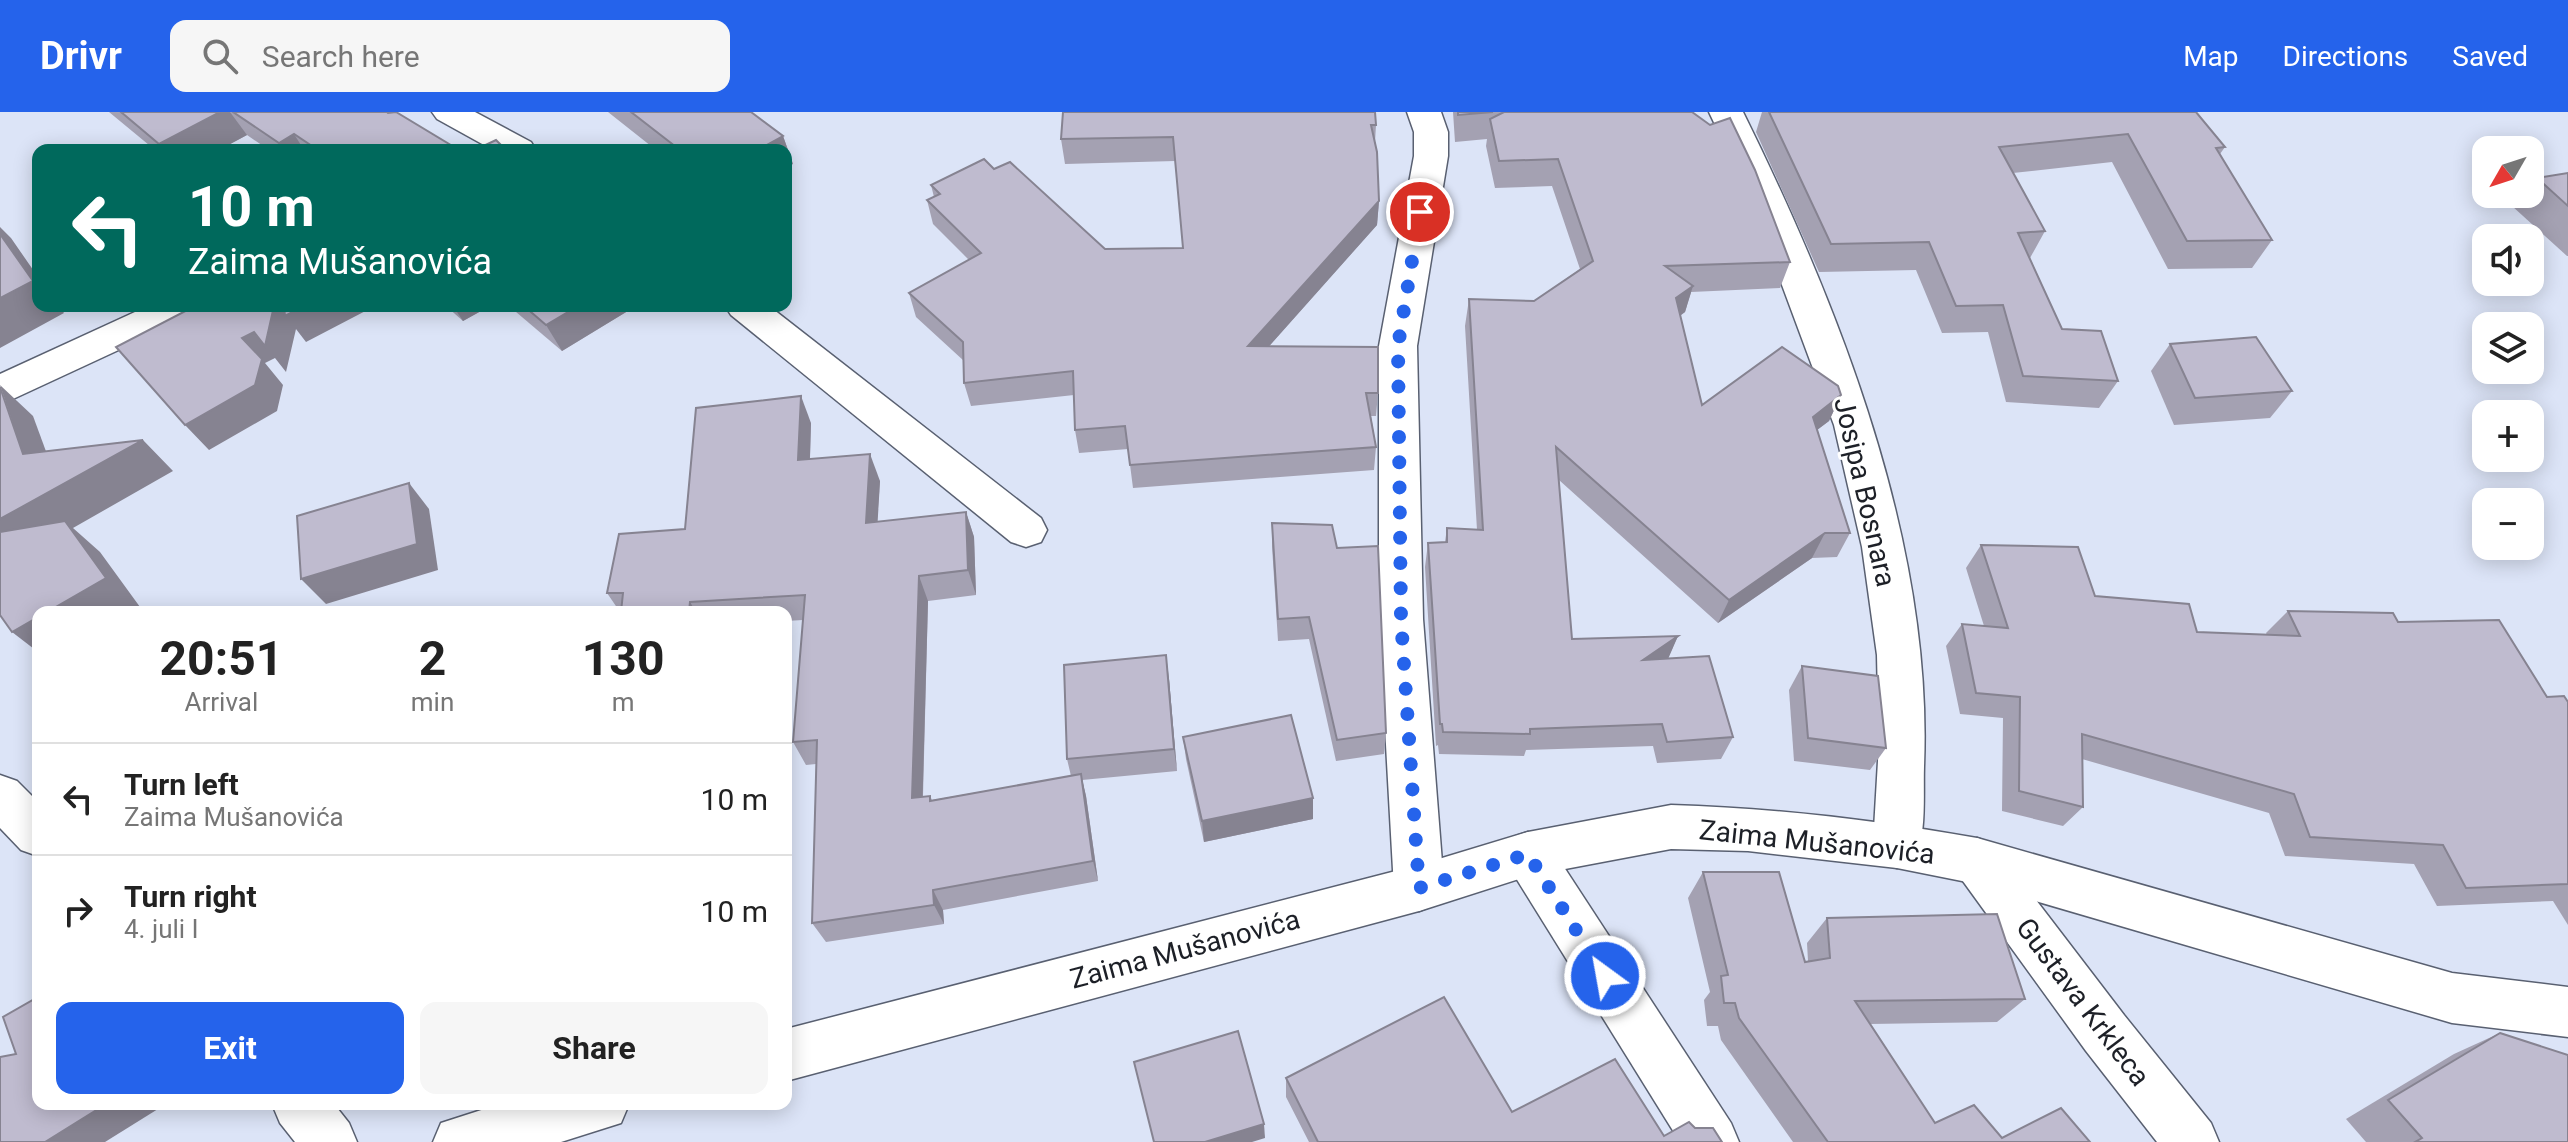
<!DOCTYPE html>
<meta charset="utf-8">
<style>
body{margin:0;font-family:Roboto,sans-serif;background:#f6f6f6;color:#222;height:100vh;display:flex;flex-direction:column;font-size:30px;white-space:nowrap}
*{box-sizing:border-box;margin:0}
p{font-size:26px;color:#767676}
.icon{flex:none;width:44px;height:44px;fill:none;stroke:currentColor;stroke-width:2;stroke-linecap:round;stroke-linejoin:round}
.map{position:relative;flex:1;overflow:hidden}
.panel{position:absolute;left:32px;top:494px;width:760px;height:504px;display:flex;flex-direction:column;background:#fff;border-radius:16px;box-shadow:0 4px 20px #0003}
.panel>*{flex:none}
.guide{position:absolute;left:32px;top:32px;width:760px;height:168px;border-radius:16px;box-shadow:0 4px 20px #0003;background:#00695c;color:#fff;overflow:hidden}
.needle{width:52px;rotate:231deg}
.tools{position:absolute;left:2472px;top:24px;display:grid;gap:16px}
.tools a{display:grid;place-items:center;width:72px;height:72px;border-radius:16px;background:#fff;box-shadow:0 4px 20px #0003;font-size:40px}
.pin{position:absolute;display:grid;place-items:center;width:68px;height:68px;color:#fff;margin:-34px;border:4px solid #fff;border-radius:50%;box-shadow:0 2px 8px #0007}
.me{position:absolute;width:88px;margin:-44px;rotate:328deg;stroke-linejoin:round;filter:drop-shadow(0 0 6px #0008)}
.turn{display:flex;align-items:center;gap:28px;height:168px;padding:0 24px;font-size:36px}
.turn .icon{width:104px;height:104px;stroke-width:2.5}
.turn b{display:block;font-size:56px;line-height:68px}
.eta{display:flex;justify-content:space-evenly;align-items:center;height:136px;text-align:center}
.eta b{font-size:48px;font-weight:700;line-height:56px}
.button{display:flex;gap:16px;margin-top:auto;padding:16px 24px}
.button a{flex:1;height:92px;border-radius:16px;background:#2563eb;color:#fff;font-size:32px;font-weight:700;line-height:92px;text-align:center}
.button a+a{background:#f6f6f6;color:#222}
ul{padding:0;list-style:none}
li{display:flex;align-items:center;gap:24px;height:112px;padding:0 24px;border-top:2px solid #e0e0e0}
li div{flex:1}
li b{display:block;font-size:30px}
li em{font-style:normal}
header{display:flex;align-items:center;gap:48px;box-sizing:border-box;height:112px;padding:0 40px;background:#2563eb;color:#fff}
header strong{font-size:38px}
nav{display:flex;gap:44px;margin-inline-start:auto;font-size:28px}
.search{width:560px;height:72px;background:#f6f6f6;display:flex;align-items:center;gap:20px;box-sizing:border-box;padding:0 28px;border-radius:16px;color:#767676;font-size:30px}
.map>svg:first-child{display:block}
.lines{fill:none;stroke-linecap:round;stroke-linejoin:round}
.minor-casing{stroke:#596071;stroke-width:3}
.tertiary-casing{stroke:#596071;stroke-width:3}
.minor{fill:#fff;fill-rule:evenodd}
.tertiary{fill:#fff;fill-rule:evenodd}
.wall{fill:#a4a1b2}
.shaded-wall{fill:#868391}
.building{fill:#bfbbcf;stroke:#868391;stroke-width:2}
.route{stroke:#2563eb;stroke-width:14;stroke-dasharray:0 25.2}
.labels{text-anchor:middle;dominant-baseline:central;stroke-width:6;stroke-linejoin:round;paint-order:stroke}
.street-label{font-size:28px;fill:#1d2027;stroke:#fff}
</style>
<header>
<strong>Drivr</strong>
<div class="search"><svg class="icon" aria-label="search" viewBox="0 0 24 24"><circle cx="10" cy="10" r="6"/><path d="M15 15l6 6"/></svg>Search here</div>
<nav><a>Map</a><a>Directions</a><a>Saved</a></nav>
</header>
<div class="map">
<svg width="2568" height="1030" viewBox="0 0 2568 1030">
<rect width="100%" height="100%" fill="#dce4f7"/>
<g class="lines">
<g class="minor-casing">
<g id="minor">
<polygon points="432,0 475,0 531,30 536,38 493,38 437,7"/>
<polygon points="1407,0 1441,0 1448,20 1448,44 1417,234 1423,507 1444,776 1436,792 1419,799 1402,792 1394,776 1379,507 1379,234 1414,44 1414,20"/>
<path d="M1709,0H1743C1840,196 1933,432 1924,654C1923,685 1927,721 1914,750L1897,756L1880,750L1873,734L1879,632L1877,543L1862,435L1834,313L1749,84Z"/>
<polygon points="148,194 200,194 194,203 0,293 0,262"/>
<polygon points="725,194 769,194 1041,406 1047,418 1041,430 1026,435 1011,430 731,203"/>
<polygon points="1528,720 1545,726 1731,1011 1739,1030 1680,1030 1511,758 1504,742 1511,726"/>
<polygon points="1977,726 1994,733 2124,903 2211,1011 2219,1030 2157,1030 2086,939 1960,765 1953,749 1960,733"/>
</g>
</g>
<g class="tertiary-casing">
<g id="tertiary">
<polygon points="0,663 17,669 38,690 38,744 21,738 0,716"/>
<path d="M1671,693C1774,696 1876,708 1977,726L2452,861L2568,875V925L2452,911L1977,772L1897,756L1748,739L1671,737L1528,764L1419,799L786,969V917L1419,753L1528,720Z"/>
<polygon points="272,992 334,992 349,1011 357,1030 295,1030 280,1011"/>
<polygon points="500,992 629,992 621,1011 561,1030 433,1030 441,1011"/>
</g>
</g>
<use href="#minor" class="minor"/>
<use href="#tertiary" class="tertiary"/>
</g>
<g class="wall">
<polygon points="109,0 387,0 459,38 269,38 247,23 219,38 155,38"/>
<polygon points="608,0 751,0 783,24 793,52 786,38 656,38"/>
<polygon points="1453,0 1692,0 1790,150 1780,176 1691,180 1685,200 1680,204 1702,293 1841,283 1829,309 1817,318 1850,421 1837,445 1812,446 1718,511 1559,368 1572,527 1678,524 1668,546 1733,625 1721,647 1657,651 1653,634 1526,638 1524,644 1439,642 1438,633 1436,634 1425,455 1428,431 1445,430 1447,416 1477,418 1465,214 1469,187 1534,189 1580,157 1552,74 1495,76 1486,34 1487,27 1455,30"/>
<polygon points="1762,0 2196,0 2225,35 2220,42 2272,128 2252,156 2168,157 2112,50 2013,61 2045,119 2030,146 2062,217 2118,269 2099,296 2006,290 1988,220 1942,221 1916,158 1819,160 1756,20"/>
<polygon points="1376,13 1375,30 1379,89 1377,113 1269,234 1378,281 1376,304 1371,304 1376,335 1374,358 1133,376 1128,337 1079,341 1075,318 1074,283 971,294 964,271 964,249 916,205 909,181 969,148 933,112 927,88 934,85 931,73 994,57 1105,137 1183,136 1175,49 1065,52 1061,27"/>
<polygon points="2568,61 2568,144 2567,144 2512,94 2523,82 2530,82 2530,75 2537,66"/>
<polygon points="446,194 490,194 463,209"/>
<polygon points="509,194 636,194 562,239"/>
<polygon points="2170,232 2292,279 2270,306 2174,313 2151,259"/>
<polygon points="811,311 810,347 880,369 877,410 966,400 974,425 976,483 928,489 923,684 930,684 932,688 1071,664 1067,647 1169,567 1177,659 1082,668 1086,684 1098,769 943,798 944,812 826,830 812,811 816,652 806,653 793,630 803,508 786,509 786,500 620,500 607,481"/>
<polygon points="1272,411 1337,436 1386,621 1384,642 1336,649 1309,527 1278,529 1272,434"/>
<polygon points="1981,433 2095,484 2197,520 2267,523 2266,521 2288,499 2398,510 2547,585 2568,590 2568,813 2553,789 2437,794 2414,752 2285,744 2269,701 2082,647 2083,695 2063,714 2002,699 2003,606 1960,602 1946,534 1962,512 1984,514 1966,456"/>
<polygon points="1802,554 1886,636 1870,658 1794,649 1789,578"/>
<polygon points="1183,625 1313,686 1313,707 1204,730 1186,647"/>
<polygon points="1703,760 1805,850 1808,849 1807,831 1827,806 2025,887 1997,910 1870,912 1935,1011 2002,1026 2090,1030 1793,1030 1721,928 1718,914 1707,914 1704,888 1710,880 1688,786"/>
<polygon points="2500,921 2568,1030 2366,1030 2346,1007 2454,942"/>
<polygon points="1286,966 1664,1024 1695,1016 1722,1030 1309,1030 1286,985"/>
</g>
<g class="shaded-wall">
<polygon points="220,0 230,0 247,23 219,38 164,38 159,32"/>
<polygon points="294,22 304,38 284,38 279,31"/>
<polygon points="783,24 793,52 786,56 786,38 758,38"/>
<polygon points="1379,89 1377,113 1248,258 1248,234"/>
<polygon points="0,115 11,126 38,165 38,194 59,194 64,201 0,236"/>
<polygon points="1693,174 1685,200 1668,212 1676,186"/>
<polygon points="274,194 375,194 306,230 296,217 286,260 275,246 265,251 283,273 277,299 209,338 185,313 242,226"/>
<polygon points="453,194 490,194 463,209"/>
<polygon points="578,194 636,194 562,239 546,213"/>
<polygon points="0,273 33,304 58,372 23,342"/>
<polygon points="1841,283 1829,309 1801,330 1813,305"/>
<polygon points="801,284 811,311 809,374 798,348"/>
<polygon points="143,328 173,359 73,416 100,440 140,495 132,500 47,500 0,451 0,407"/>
<polygon points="870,342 880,369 876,437 866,411"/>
<polygon points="409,371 429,397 438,458 326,492 301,467"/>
<polygon points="966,400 974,425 976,483 968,458"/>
<polygon points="1825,421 1812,446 1718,511 1729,488"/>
<polygon points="919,464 928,489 922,707 912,686"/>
<polygon points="690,490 696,500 689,500"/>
<polygon points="38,505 38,540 12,520"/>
<polygon points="1678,524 1668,547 1643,548"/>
<polygon points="1166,543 1169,567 1177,659 1174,637"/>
<polygon points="1081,662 1086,684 1098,769 1093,749"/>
<polygon points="1313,686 1313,707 1204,730 1202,709"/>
<polygon points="933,778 943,798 944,812 934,793"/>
<polygon points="106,992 166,992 105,1030 45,1030"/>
<polygon points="1264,1012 1265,1026 1252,1030 1205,1030"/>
</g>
<g class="building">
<polygon points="121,0 220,0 159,32"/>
<polygon points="233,0 387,0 388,1 396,0 459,38 318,38 294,22 279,31"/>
<polygon points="631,0 751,0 783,24 758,38 680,38"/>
<polygon points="1063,0 1375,0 1376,13 1371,13 1377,40 1379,89 1248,234 1378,235 1378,281 1366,281 1376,335 1130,353 1125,314 1075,318 1073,259 964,271 963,230 909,181 981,141 927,88 940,82 931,73 984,47 994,57 1010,50 1105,137 1183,136 1173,25 1061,27"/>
<polygon points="1458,0 1493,0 1458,3"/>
<polygon points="1504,0 1692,0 1710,13 1730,6 1755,58 1790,150 1665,154 1693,174 1676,186 1702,293 1782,235 1838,274 1841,283 1813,305 1850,421 1825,421 1729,488 1556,335 1572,527 1678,524 1643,548 1709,544 1733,625 1667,630 1662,612 1530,617 1530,622 1443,620 1442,612 1440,612 1428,431 1447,430 1447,416 1483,418 1469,187 1534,189 1593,149 1558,47 1499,49 1490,7"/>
<polygon points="1769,0 2196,0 2225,35 2216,36 2272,128 2187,129 2128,22 1999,35 2045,119 2018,121 2062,217 2101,219 2118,269 2023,264 2003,193 1956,194 1929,130 1831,132"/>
<polygon points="496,28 506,38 475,38"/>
<polygon points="2568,61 2568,94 2537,66"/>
<polygon points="0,122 33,169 0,186"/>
<polygon points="195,194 274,194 265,234 254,220 242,226 262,247 255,273 185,313 116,235"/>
<polygon points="284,194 304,194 285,204"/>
<polygon points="524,194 578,194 546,213"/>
<polygon points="2256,225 2292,279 2195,286 2170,232"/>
<polygon points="0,275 23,342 143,328 0,407"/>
<polygon points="801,284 798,348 870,342 866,411 966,400 968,458 919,464 912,686 930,684 930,689 1081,662 1093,749 933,778 934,793 812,811 817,628 793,630 805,483 690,490 689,500 621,500 623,481 607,481 619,422 685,417 696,296"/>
<polygon points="409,371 417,432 301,467 297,404"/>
<polygon points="65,409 106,466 47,500 38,500 38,505 12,520 0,503 0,420"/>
<polygon points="1272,411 1332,413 1337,436 1378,434 1386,621 1337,628 1309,505 1278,507"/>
<polygon points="1981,433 2078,435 2095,484 2189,492 2197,520 2300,524 2288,499 2393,501 2398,510 2499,508 2547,585 2564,584 2568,590 2568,772 2466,776 2443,733 2310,725 2294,682 2082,622 2083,695 2019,679 2020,585 1976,581 1962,512 2008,516"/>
<polygon points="1166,543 1174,637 1067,647 1064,553"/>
<polygon points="1802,554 1878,564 1886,636 1808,626"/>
<polygon points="1291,603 1313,686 1202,709 1183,625"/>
<polygon points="1703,760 1779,760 1805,850 1830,846 1827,806 1997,802 2025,887 1855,889 1935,1011 1974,993 2002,1026 2061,996 2090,1030 1828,1030 1739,906 1735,891 1724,891 1721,864 1728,863"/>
<polygon points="38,885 38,992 106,992 45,1030 0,1030 0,945 16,942 3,905"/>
<polygon points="1444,885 1512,1000 1615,947 1664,1024 1689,1010 1695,1016 1713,1016 1722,1030 1318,1030 1286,966"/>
<polygon points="1238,919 1264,1012 1205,1030 1154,1030 1134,950"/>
<polygon points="2500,921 2568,943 2568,1030 2415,1030 2422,1026 2388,988"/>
</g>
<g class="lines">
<polyline class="route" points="1420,100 1398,234 1401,507 1419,776 1528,742 1605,864"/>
</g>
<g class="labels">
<g class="street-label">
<text transform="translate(1865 380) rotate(77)">Josipa Bosnara</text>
<text transform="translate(1817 730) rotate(6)">Zaima Mušanovića</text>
<text transform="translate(1185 837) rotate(-15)">Zaima Mušanovića</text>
<text transform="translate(2083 890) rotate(53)">Gustava Krkleca</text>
</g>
</g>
</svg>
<div class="tools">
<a><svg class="needle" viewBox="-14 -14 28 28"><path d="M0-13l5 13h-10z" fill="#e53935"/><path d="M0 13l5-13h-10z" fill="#767676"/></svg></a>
<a><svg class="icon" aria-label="sound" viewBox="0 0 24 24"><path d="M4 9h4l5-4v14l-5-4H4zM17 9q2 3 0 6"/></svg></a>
<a><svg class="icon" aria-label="layers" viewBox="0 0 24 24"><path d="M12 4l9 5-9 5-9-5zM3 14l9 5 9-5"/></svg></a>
<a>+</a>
<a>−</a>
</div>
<div class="pin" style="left:1420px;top:100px;background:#d93025"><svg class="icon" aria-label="arrive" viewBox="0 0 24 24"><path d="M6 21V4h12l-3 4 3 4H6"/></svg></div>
<svg class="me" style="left:1605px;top:864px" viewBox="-20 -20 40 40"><circle r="17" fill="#2563eb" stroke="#fff" stroke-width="3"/><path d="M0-11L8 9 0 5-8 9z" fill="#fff"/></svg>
<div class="guide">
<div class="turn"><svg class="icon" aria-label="left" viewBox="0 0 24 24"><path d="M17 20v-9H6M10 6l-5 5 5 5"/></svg><div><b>10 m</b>Zaima Mušanovića</div></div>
</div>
<section class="panel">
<div class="eta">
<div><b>20:51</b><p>Arrival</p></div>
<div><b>2</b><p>min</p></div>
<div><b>130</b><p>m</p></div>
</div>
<ul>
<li><svg class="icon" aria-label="left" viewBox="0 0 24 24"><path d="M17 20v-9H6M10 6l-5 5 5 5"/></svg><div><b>Turn left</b><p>Zaima Mušanovića</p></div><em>10 m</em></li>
<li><svg class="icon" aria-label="right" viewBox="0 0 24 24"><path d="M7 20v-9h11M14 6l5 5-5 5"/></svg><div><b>Turn right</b><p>4. juli I</p></div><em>10 m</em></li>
</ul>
<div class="button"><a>Exit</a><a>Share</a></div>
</section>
</div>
